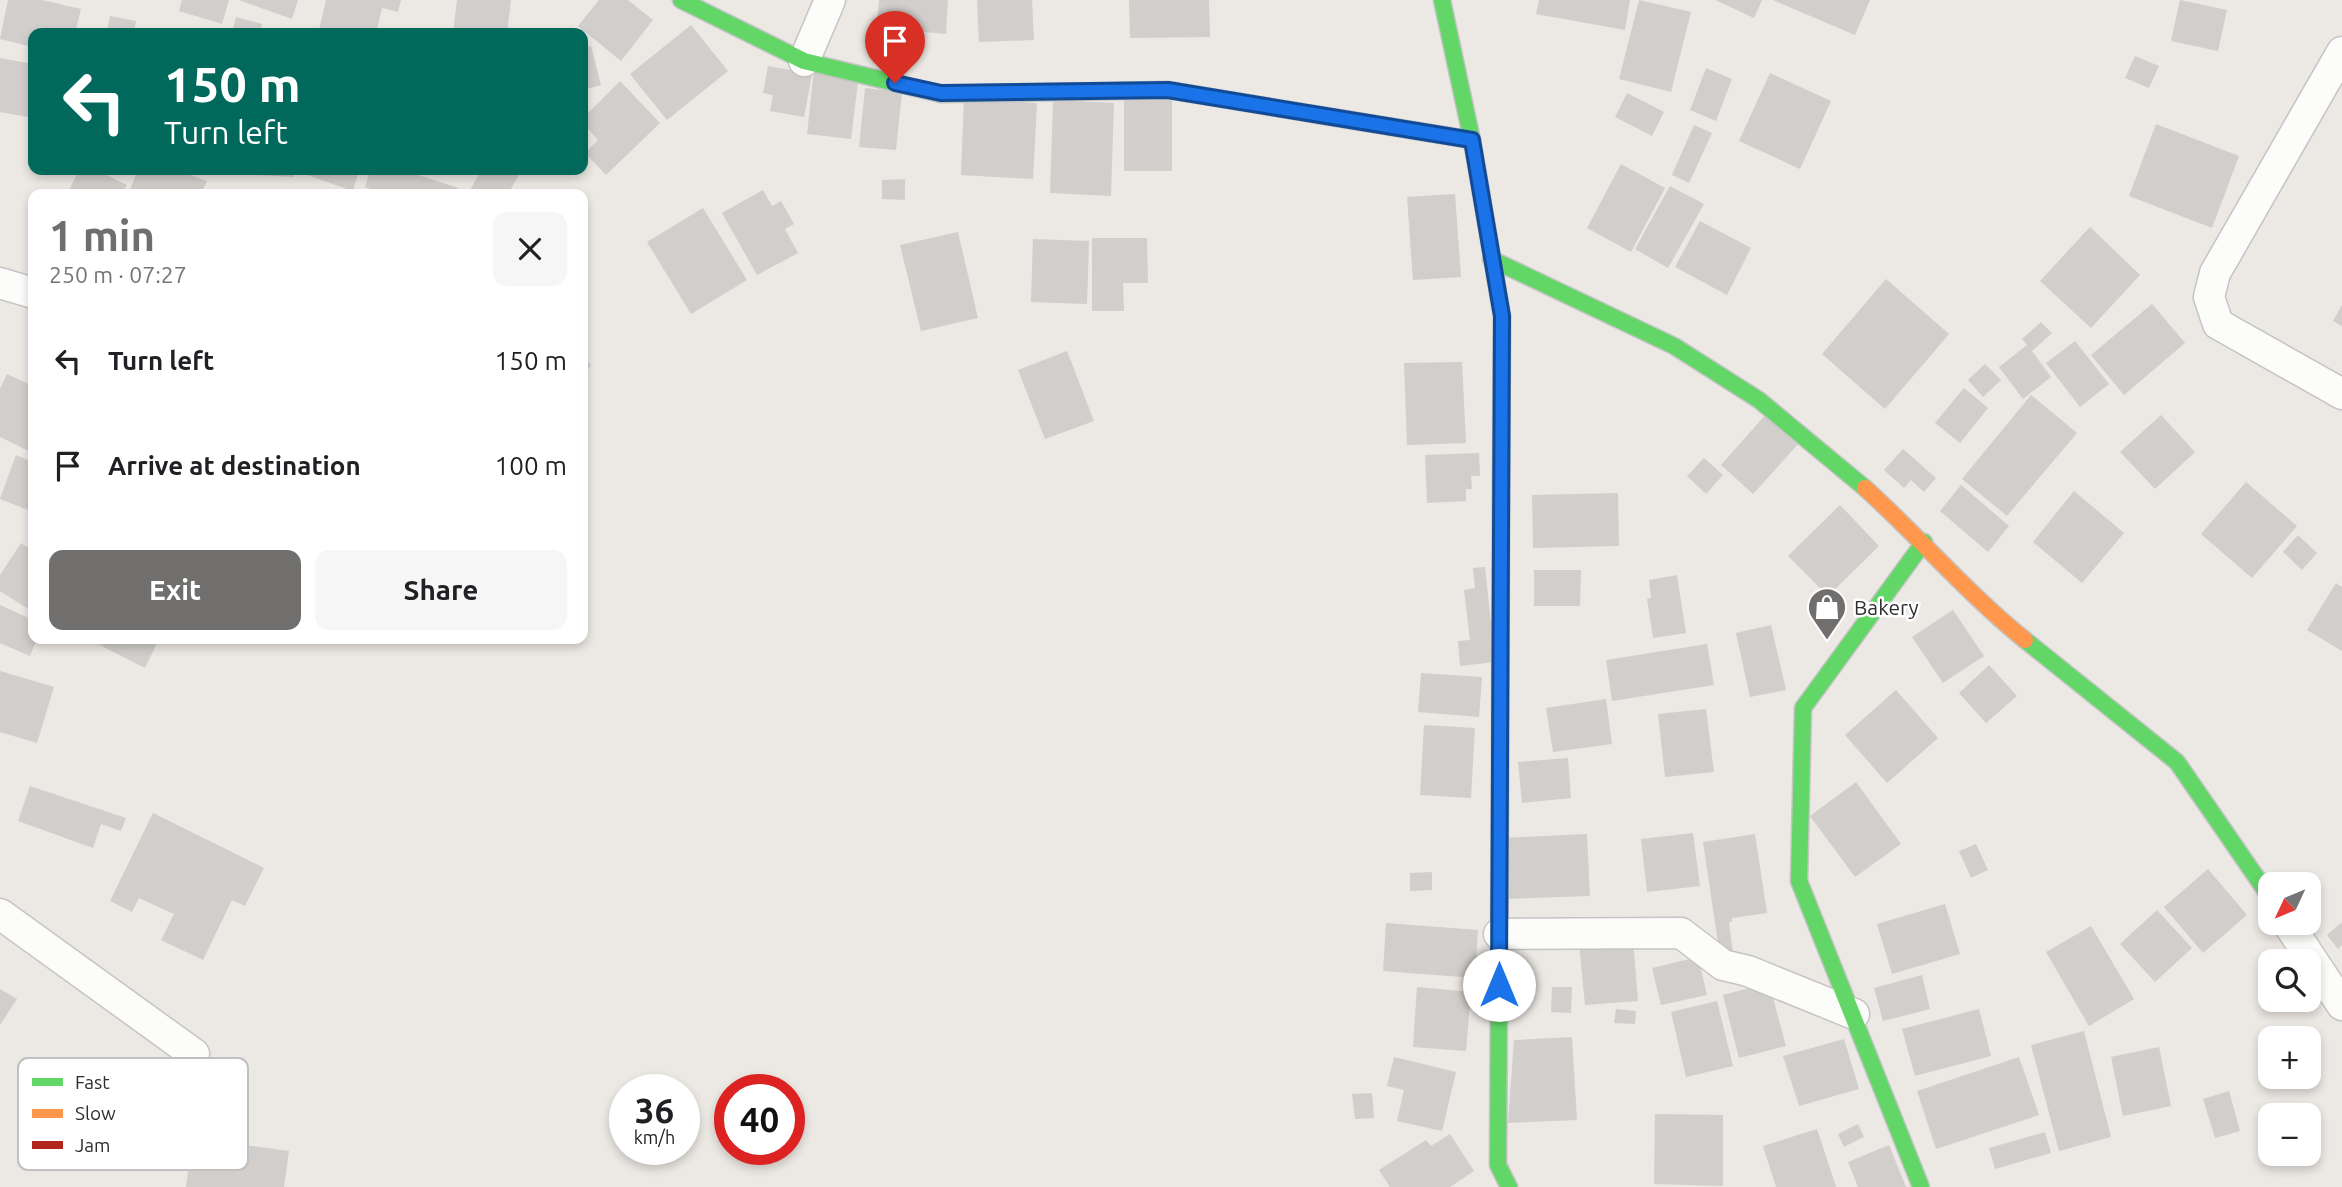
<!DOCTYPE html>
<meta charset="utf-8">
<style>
body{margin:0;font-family:Ubuntu,sans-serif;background:#f6f6f6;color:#202124;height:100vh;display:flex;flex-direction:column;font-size:26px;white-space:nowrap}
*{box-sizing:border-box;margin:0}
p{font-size:23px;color:#757577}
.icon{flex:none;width:38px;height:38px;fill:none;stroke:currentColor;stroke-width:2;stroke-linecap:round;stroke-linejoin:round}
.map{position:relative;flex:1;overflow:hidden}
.side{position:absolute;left:28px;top:189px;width:560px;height:455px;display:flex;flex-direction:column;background:#fff;border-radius:14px;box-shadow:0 4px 10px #0003}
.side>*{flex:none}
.guide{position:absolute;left:28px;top:28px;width:560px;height:147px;border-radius:14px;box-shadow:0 4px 10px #0003;background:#00695c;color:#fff;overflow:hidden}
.needle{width:46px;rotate:226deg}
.buttons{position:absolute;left:2258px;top:872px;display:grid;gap:14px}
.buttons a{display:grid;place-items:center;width:63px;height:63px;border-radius:14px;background:#fff;box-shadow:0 4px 10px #0003;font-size:35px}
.speed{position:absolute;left:609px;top:1074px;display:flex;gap:14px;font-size:35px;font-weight:700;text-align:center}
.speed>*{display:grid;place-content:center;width:91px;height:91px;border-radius:50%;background:#fff;box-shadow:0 4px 10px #0003;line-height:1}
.speed small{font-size:18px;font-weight:400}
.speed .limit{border:10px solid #d22;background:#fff;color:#111}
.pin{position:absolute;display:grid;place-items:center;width:60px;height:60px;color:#fff;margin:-72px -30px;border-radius:50% 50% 50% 0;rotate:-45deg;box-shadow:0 0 7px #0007}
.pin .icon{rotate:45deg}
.me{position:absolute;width:77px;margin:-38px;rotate:0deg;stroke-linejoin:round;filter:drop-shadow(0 0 5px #0008)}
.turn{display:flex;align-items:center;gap:24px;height:147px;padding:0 21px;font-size:32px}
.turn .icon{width:91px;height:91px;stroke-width:2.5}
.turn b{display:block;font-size:49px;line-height:60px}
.round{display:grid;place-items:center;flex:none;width:74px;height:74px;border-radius:14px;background:#f6f6f6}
.overview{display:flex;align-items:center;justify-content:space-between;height:119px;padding:0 21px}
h1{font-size:42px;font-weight:600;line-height:52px;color:#706f6e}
.button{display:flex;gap:14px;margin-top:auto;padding:14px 21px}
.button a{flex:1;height:80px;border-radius:14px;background:#706f6e;color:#fff;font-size:28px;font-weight:600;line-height:80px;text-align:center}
.button a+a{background:#f6f6f6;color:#202124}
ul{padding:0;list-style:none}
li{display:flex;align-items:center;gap:21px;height:105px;padding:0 21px}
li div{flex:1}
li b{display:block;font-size:26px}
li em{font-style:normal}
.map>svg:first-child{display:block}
.building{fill:#d1cecb}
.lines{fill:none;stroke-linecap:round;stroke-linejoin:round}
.street-casing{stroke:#c5c4c5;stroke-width:33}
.fast-casing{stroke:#c5c4c5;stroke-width:19}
.slow-casing{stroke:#c5c4c5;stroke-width:19}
.jam-casing{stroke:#c5c4c5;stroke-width:19}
.street{stroke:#fcfcfb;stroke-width:30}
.fast{stroke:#63d668;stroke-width:16}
.slow{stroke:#ff974d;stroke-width:16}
.jam{stroke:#b3261e;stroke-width:16}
.route-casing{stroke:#114b97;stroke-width:18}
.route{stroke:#1a73e8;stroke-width:12}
.labels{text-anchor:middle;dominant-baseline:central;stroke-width:5;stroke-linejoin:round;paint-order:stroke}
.poi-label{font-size:21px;fill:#2e2e2e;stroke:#fff;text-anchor:start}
.key{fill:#fff;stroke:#c0c0c0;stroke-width:2}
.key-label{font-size:19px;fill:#2e2e2e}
</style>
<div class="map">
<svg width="2342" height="1187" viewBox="0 0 2342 1187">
<rect width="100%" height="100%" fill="#ece8e4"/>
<g class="building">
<polygon points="8,0 42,0 81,9 75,33 33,33 33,47 0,39"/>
<polygon points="182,0 229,0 222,24 179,11"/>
<polygon points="239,0 298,0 292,19"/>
<polygon points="326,0 401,0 398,12 382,8 376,33 319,30"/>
<polygon points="457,0 511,0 507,33 453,33"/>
<polygon points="599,0 628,0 653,20 621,61 578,26"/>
<polygon points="879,0 948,0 946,34 877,28"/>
<polygon points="977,0 1032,0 1034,40 979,42"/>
<polygon points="1129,0 1209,0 1210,37 1130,38"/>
<polygon points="1539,0 1630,0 1625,30 1536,14"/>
<polygon points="1639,0 1691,12 1671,92 1619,79"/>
<polygon points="1715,0 1762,0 1754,18"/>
<polygon points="1773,0 1870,0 1855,35"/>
<polygon points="2180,0 2227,10 2218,51 2171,41"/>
<polygon points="110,16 136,21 134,33 107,33"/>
<polygon points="236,17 262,24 260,33 232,33"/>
<polygon points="691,25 728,71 667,120 630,74"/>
<polygon points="591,46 601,85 583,90 583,49"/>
<polygon points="2135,56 2159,66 2149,88 2125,78"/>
<polygon points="0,58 33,64 33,118 0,112"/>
<polygon points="768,66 812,74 804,117 770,111 773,95 763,93"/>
<polygon points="1706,68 1732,79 1716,121 1690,110"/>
<polygon points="814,69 859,74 851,139 807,134"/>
<polygon points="1770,73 1831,101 1800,169 1739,141"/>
<polygon points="620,81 660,123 606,175 585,153 598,140 583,123 583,118"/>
<polygon points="865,88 902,92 896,150 859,147"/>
<polygon points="1627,93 1664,112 1652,136 1615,117"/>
<rect x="1124" y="98" width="48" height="73"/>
<polygon points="964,99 1037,103 1033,179 961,175"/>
<polygon points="1053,100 1114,103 1111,196 1050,193"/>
<polygon points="2156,124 2239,156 2212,228 2129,196"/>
<polygon points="1694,125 1712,133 1689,183 1672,175"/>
<polygon points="1621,164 1665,188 1631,252 1587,228"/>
<polygon points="79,170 96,170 127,185 122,194 67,194"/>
<polygon points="138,170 177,170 207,181 201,194 128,194"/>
<polygon points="232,170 294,170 294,177 232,174"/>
<polygon points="302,170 359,170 353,191 301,173"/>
<polygon points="370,170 403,170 458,188 456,194 387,194 365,187"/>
<polygon points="481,170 510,170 519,175 508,194 468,194"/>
<polygon points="905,179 905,200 882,199 882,180"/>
<polygon points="1670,186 1704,204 1668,268 1635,249"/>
<polygon points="763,190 772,206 781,201 794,224 785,229 798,253 757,275 722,213"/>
<polygon points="1455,194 1461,277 1413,280 1407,197"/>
<polygon points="703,208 747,280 691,314 647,242"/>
<polygon points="1700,221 1751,248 1727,295 1675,267"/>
<polygon points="2090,227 2140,275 2091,328 2040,281"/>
<polygon points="958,232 978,318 921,331 900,245"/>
<polygon points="1092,238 1147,238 1148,283 1123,283 1124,311 1092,311"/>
<polygon points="1033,239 1089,241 1087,304 1031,302"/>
<polygon points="1886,279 1949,334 1885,409 1822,354"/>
<polygon points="2152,304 2185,343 2124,395 2091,355"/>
<polygon points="2342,305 2342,326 2333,321"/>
<polygon points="2041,322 2052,333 2032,351 2051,377 2023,399 1999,367 2027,345 2022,339"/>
<polygon points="2075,341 2109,384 2080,407 2046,363"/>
<polygon points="1067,351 1094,421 1045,439 1018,370"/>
<polygon points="583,360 591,364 583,380"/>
<polygon points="1462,362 1466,443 1407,445 1404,363"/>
<polygon points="1985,364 2001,380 1983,397 1968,380"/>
<polygon points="7,374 33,386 33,453 0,437 0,389"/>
<polygon points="1964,388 1988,408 1960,443 1935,423"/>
<polygon points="2031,395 2077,433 2007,516 1962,479"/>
<polygon points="1767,413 1800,442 1753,494 1721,465"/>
<polygon points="2161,415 2195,452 2155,489 2120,452"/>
<polygon points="1903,449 1936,478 1924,492 1911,480 1904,488 1884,470"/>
<polygon points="1479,453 1480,476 1471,476 1472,489 1466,489 1466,501 1427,503 1425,455"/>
<polygon points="16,455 33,462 33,512 0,499"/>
<polygon points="1704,458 1723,475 1706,494 1687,476"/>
<polygon points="2246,482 2297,526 2252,578 2201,534"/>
<polygon points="1961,485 2009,526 1988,552 1940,511"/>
<polygon points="2074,491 2124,533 2082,583 2033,542"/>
<polygon points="1618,493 1619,546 1533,548 1532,495"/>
<polygon points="1840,505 1879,546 1828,596 1788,556"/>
<polygon points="2298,535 2317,553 2302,570 2283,552"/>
<polygon points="21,543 33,551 33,612 0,591 0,575"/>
<polygon points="1485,567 1495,662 1460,666 1458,641 1470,640 1464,590 1475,588 1473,568"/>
<polygon points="1534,570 1581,570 1580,606 1534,606"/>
<polygon points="1677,575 1686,633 1653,638 1647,599 1651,598 1649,580"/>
<polygon points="2336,583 2342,587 2342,651 2307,630"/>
<polygon points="0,605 33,620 33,639 37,639 30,656 0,643"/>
<polygon points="1953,610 1984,656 1943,683 1912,637"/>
<polygon points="1771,625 1786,690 1750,697 1736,633"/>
<polygon points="93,639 159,639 145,668 92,641"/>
<polygon points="1707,644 1714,685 1612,701 1606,660"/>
<polygon points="1989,665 2017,696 1986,723 1959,693"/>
<polygon points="0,671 54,687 37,743 0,732"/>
<polygon points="1421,673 1482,677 1479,717 1418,712"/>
<polygon points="1896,690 1938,738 1887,783 1845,735"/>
<polygon points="1606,699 1612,744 1553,752 1546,708"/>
<polygon points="1706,709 1714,772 1665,777 1658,714"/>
<polygon points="1424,725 1475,728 1471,798 1420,795"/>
<polygon points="1568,758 1571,798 1522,803 1518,762"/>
<polygon points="1856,782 1901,844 1855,877 1810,816"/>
<polygon points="30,786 126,818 121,831 101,824 93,848 18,821"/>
<polygon points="153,813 264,868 245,906 232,900 203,960 161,940 174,914 139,898 132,912 110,901"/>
<polygon points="1693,833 1700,886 1647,892 1641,839"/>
<polygon points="1587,834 1590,896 1504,899 1501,838"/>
<polygon points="1755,834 1767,913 1732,918 1732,922 1729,922 1733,954 1720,956 1703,842"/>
<polygon points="1976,844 1988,870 1971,878 1959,851"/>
<polygon points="2208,869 2247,915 2203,953 2164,907"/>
<polygon points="1432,872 1432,890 1410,891 1410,873"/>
<polygon points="1945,904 1960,954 1892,974 1877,924"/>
<polygon points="2157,910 2192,948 2155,982 2120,944"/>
<polygon points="2342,922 2342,945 2338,949 2327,935"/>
<polygon points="1386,923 1478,930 1475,978 1383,971"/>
<polygon points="2091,926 2134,999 2089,1026 2046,952"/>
<polygon points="1633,939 1638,1001 1585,1005 1579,943"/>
<polygon points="1698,957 1707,995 1661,1005 1652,968"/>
<polygon points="1922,975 1930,1009 1883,1021 1874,988"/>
<polygon points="1769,983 1786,1046 1739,1058 1723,995"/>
<polygon points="1417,987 1471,992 1466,1051 1413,1047"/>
<polygon points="1552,987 1572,987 1571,1013 1551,1012"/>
<polygon points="0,989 17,999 0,1025"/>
<polygon points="1717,1001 1733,1066 1686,1077 1671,1012"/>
<polygon points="1616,1009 1636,1011 1635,1024 1614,1023"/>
<polygon points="1979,1009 1991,1056 1915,1076 1902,1029"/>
<polygon points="2084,1031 2111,1137 2059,1151 2031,1045"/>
<polygon points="1572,1037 1577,1120 1508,1123 1514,1040"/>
<polygon points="1844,1039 1859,1089 1799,1106 1783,1056"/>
<polygon points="2159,1047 2171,1106 2123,1116 2111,1057"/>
<polygon points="1394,1057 1456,1072 1442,1131 1397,1121 1404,1090 1387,1086"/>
<polygon points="2019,1057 2039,1115 1936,1149 1917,1091"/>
<polygon points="2229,1091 2240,1131 2215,1138 2203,1099"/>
<polygon points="1372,1093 1374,1118 1355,1119 1352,1094"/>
<polygon points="1655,1114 1723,1115 1723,1186 1654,1184"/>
<polygon points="1858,1124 1864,1137 1844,1147 1838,1134"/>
<polygon points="1817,1129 1836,1187 1776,1187 1763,1146"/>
<polygon points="2045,1132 2051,1153 1995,1169 1989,1148"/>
<polygon points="1450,1134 1474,1171 1450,1187 1390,1187 1379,1170 1426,1140 1431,1146"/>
<polygon points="192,1138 289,1151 284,1187 186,1187"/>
<polygon points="1889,1145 1906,1187 1858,1187 1848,1162"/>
</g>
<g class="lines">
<g class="street-casing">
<g id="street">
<polyline points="2342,52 2215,273 2209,297 2218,324 2342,394"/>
<polyline points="804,61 830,0"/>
<polyline points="0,283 33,293"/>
<polyline points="0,914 194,1054"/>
<polyline points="2287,922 2342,1005"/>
<polyline points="1499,934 1681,933 1723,965 1748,971 1854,1014"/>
</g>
</g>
<g class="fast-casing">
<g id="fast">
<polyline points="681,0 804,61 941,94 1168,90 1313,114"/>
<polyline points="1442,0 1472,140 1502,316 1501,485"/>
<polyline points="1491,259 1674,346 1759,400 1865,488"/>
<polyline points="2025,640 2177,762 2270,897"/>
<polyline points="1500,789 1498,1165 1509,1187"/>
<polyline points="1921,1187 1799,881 1803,708 1924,542"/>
</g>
</g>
<g class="slow-casing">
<g id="slow">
<polyline points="1313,114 1472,140"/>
<path d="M1865,488C1920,538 1968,594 2025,640"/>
</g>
</g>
<g class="jam-casing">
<polyline id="jam" points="1500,789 1501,485"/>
</g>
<use href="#street" class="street"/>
<use href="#fast" class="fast"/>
<use href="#slow" class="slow"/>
<use href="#jam" class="jam"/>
</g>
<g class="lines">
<g class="route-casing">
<polyline id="route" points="895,83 941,93 1168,90 1472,140 1502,316 1499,985"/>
</g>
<use href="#route" class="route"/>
</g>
<defs>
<g id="shop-pin" transform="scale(2.0125)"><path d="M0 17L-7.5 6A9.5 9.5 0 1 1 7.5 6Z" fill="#706f6e" stroke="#fff"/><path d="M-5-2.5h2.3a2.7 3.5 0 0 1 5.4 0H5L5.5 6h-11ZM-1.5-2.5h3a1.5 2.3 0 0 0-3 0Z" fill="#fff"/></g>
</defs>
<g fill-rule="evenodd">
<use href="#shop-pin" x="1827" y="607"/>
</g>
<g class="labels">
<g class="poi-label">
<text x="1854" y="607">Bakery</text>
</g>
</g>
<rect x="18" y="1058" width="230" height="112" rx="10" class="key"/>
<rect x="32" y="1078" width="31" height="8" fill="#63d668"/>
<rect x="32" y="1109" width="31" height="9" fill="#ff974d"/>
<rect x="32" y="1141" width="31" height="8" fill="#b3261e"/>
<g class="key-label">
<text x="75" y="1089">Fast</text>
<text x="75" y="1120">Slow</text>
<text x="75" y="1152">Jam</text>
</g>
</svg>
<div class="buttons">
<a><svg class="needle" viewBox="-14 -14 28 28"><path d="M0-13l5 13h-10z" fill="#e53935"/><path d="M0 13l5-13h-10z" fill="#757577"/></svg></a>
<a><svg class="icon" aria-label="search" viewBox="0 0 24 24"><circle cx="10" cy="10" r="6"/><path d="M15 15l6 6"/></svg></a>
<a>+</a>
<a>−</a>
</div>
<div class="speed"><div>36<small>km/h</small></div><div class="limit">40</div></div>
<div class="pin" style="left:895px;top:83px;background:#d93025"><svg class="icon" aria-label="arrive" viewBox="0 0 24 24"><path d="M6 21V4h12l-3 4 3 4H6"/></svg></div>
<svg class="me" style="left:1499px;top:985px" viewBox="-20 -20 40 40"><circle r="19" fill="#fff"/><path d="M0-13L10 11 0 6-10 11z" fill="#1a73e8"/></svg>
<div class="guide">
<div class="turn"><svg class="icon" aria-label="left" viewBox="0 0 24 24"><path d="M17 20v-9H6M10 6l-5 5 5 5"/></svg><div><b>150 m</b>Turn left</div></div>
</div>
<section class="side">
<div class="overview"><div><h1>1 min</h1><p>250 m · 07:27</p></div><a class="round"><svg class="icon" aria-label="close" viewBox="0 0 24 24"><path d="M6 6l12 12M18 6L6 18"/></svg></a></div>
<ul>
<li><svg class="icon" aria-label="left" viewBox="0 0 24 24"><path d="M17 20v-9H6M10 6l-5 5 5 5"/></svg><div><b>Turn left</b></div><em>150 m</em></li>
<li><svg class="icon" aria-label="arrive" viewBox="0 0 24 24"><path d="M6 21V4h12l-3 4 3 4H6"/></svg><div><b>Arrive at destination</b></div><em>100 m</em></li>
</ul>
<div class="button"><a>Exit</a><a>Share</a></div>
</section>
</div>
